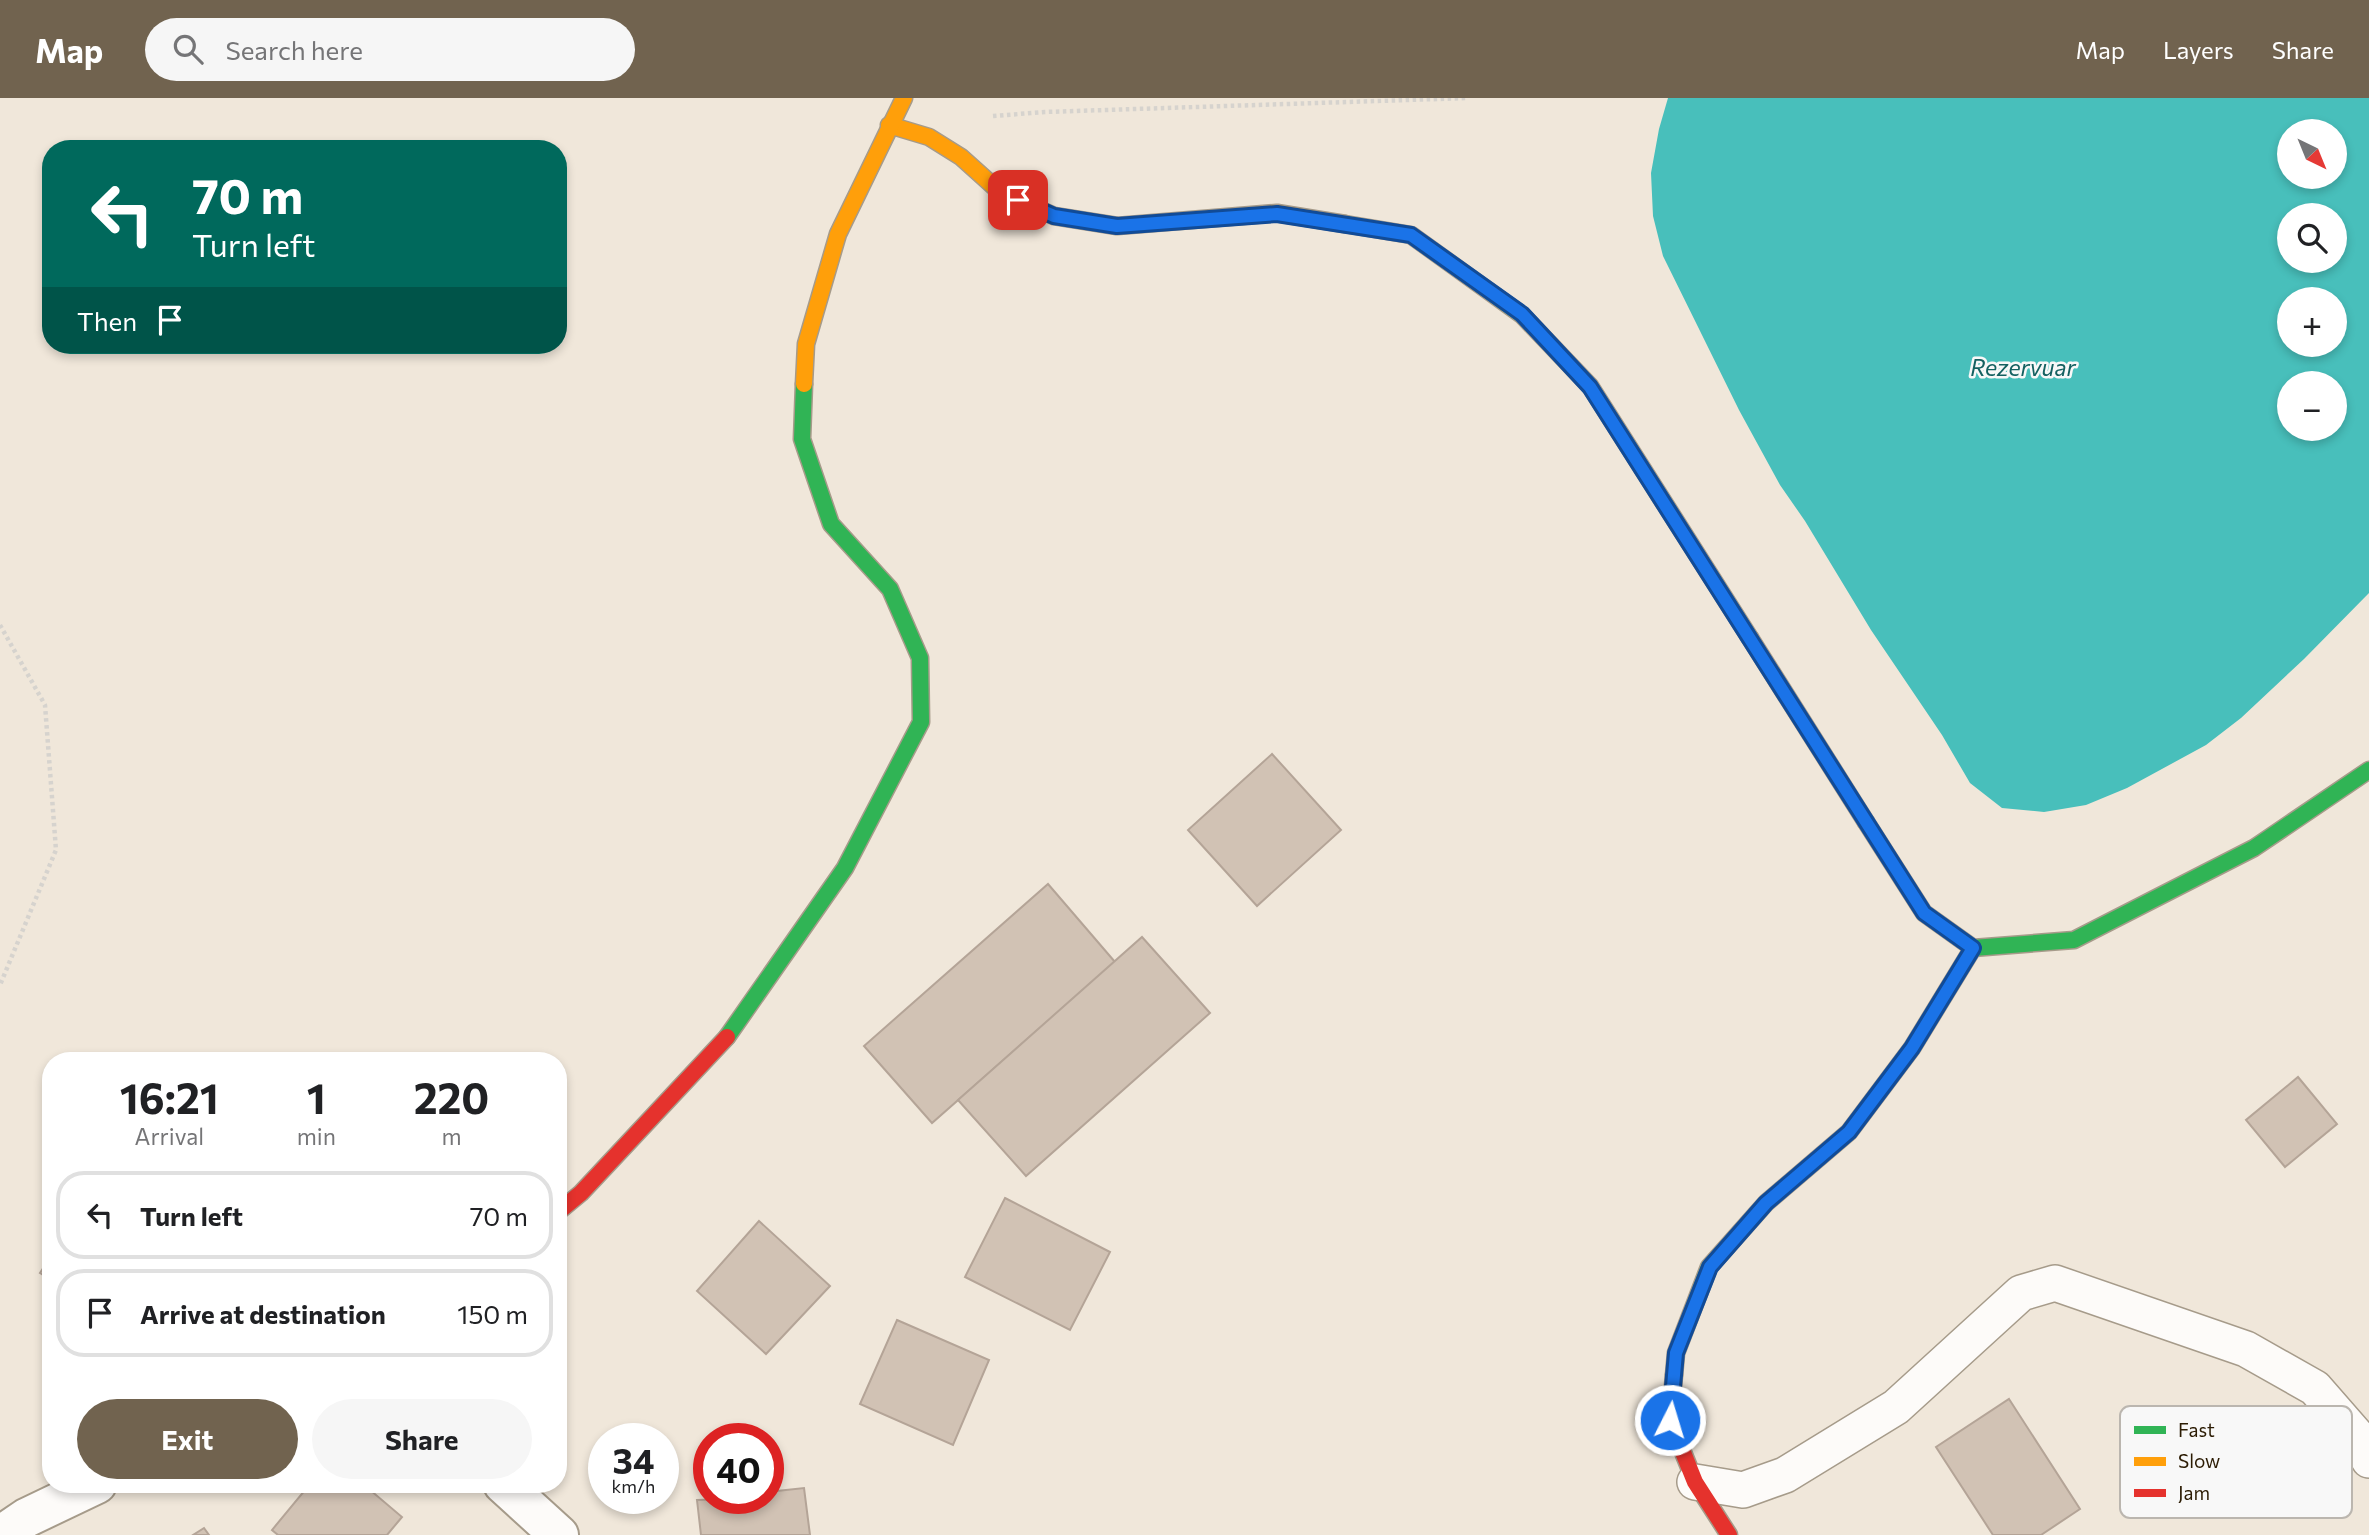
<!DOCTYPE html>
<meta charset="utf-8">
<style>
body{margin:0;font-family:Commissioner,sans-serif;background:#f6f6f6;color:#202124;height:100vh;display:flex;flex-direction:column;font-size:26px;white-space:nowrap}
*{box-sizing:border-box;margin:0}
p{font-size:23px;color:#757577}
.icon{flex:none;width:38px;height:38px;fill:none;stroke:currentColor;stroke-width:2;stroke-linecap:round;stroke-linejoin:round}
.map{position:relative;flex:1;overflow:hidden}
.drawer{position:absolute;left:42px;top:954px;width:525px;height:441px;display:flex;flex-direction:column;background:#fff;border-radius:28px;box-shadow:0 4px 10px #0003}
.drawer>*{flex:none}
.banner{position:absolute;left:42px;top:42px;width:525px;height:214px;border-radius:28px;box-shadow:0 4px 10px #0003;background:#00695c;color:#fff;overflow:hidden}
.needle{width:46px;rotate:137deg}
.fabs{position:absolute;left:2277px;top:21px;display:grid;gap:14px}
.fabs a{display:grid;place-items:center;width:70px;height:70px;border-radius:50%;background:#fff;box-shadow:0 4px 10px #0003;font-size:35px}
.speed{position:absolute;left:588px;top:1325px;display:flex;gap:14px;font-size:35px;font-weight:700;text-align:center}
.speed>*{display:grid;place-content:center;width:91px;height:91px;border-radius:50%;background:#fff;box-shadow:0 4px 10px #0003;line-height:1}
.speed small{font-size:18px;font-weight:400}
.speed .limit{border:10px solid #d22;background:#fff;color:#111}
.pin{position:absolute;display:grid;place-items:center;width:60px;height:60px;color:#fff;margin:-30px;border-radius:14px;box-shadow:0 4px 10px #0006}
.me{position:absolute;width:77px;margin:-38px;rotate:5deg;stroke-linejoin:round;filter:drop-shadow(0 0 5px #0008)}
.turn{display:flex;align-items:center;gap:24px;height:147px;padding:0 35px;font-size:32px}
.turn .icon{width:91px;height:91px;stroke-width:2.5}
.turn b{display:block;font-size:49px;line-height:60px}
.then{display:flex;align-items:center;height:66px;padding:0 35px;background:#0003;gap:14px;font-size:26px}
.eta{display:flex;justify-content:space-evenly;align-items:center;height:119px;text-align:center}
.eta b{font-size:42px;font-weight:700;line-height:49px}
.button{display:flex;gap:14px;margin-top:auto;padding:14px 35px}
.button a{flex:1;height:80px;border-radius:42px;background:#71634f;color:#fff;font-size:28px;font-weight:700;line-height:80px;text-align:center}
.button a+a{background:#f6f6f6;color:#202124}
ul{padding:0;list-style:none}
li{display:flex;align-items:center;gap:21px;height:88px;margin:0 14px 10px;padding:0 21px;border:4px solid #e0e0e0;border-radius:28px}
li div{flex:1}
li b{display:block;font-size:26px}
li em{font-style:normal}
header{display:flex;align-items:center;gap:42px;box-sizing:border-box;height:98px;padding:0 35px;background:#71634f;color:#fff}
header strong{font-size:33px}
nav{display:flex;gap:38px;margin-inline-start:auto;font-size:24px}
.search{width:490px;height:63px;background:#f6f6f6;display:flex;align-items:center;gap:18px;box-sizing:border-box;padding:0 24px;border-radius:38px;color:#757577;font-size:26px}
.map>svg:first-child{display:block}
.water{fill:#48bfbb;fill-rule:evenodd}
.building{fill:#d1c2b4;stroke:#b4a497;stroke-width:2}
.lines{fill:none;stroke-linecap:round;stroke-linejoin:round}
.lane-casing{stroke:#a69b8a;stroke-width:38}
.street-casing{stroke:#a69b8a;stroke-width:42}
.fast-casing{stroke:#a69b8a;stroke-width:19}
.slow-casing{stroke:#a69b8a;stroke-width:19}
.jam-casing{stroke:#a69b8a;stroke-width:19}
.path{stroke:#d6d3ce;stroke-width:4.5;stroke-dasharray:3.5 3.5;stroke-linecap:butt}
.lane{stroke:#fdfbf9;stroke-width:35}
.street{stroke:#fdfbf9;stroke-width:38}
.fast{stroke:#30b455;stroke-width:16}
.slow{stroke:#ff9f0a;stroke-width:16}
.jam{stroke:#e5322d;stroke-width:16}
.route-casing{stroke:#114b97;stroke-width:18}
.route{stroke:#1a73e8;stroke-width:12}
.labels{text-anchor:middle;dominant-baseline:central;stroke-width:5;stroke-linejoin:round;paint-order:stroke}
.water-label{font-size:23px;font-style:italic;fill:#146161;stroke:#f8f8f8}
.key{fill:#f8f8f8;stroke:#bbb6af;stroke-width:2}
.key-label{font-size:19px;fill:#2c1c04}
</style>
<header>
<strong>Map</strong>
<div class="search"><svg class="icon" aria-label="search" viewBox="0 0 24 24"><circle cx="10" cy="10" r="6"/><path d="M15 15l6 6"/></svg>Search here</div>
<nav><a>Map</a><a>Layers</a><a>Share</a></nav>
</header>
<div class="map">
<svg width="2369" height="1437" viewBox="0 0 2369 1437">
<rect width="100%" height="100%" fill="#f0e7da"/>
<path class="water" d="M1668,0H2369V495L2304,561L2241,620L2206,647L2127,690L2086,707L2044,714L2002,710L1970,685L1942,637L1871,532L1805,423L1780,387L1739,312L1663,158L1653,118L1651,75L1659,31ZM2289,33H2334V79H2289ZM2289,117H2334V163H2289ZM2289,201H2334V247H2289ZM2289,285H2334V331H2289Z"/>
<g class="building">
<polygon points="1272,656 1341,732 1257,808 1188,732"/>
<polygon points="1048,786 1115,864 932,1025 864,948"/>
<polygon points="1142,839 1210,915 1026,1078 958,1002"/>
<polygon points="2298,979 2337,1026 2285,1069 2246,1022"/>
<polygon points="1005,1100 1110,1154 1070,1232 965,1179"/>
<polygon points="759,1123 830,1188 766,1256 697,1193"/>
<polygon points="51,1158 51,1182 40,1175"/>
<polygon points="897,1222 989,1262 953,1347 860,1306"/>
<polygon points="2009,1301 2080,1411 2041,1437 1993,1437 1936,1349"/>
<polygon points="310,1386 363,1386 402,1419 387,1437 278,1437 272,1432"/>
<polygon points="804,1390 810,1437 701,1437 697,1402 768,1400 768,1394"/>
<polygon points="204,1430 209,1437 193,1437"/>
</g>
<g class="lines">
<g class="lane-casing">
<polyline id="lane" points="1695,1384 1743,1392 1785,1377 1896,1309 2021,1195 2055,1185 2246,1251 2315,1290 2356,1337 2369,1362"/>
</g>
<g class="street-casing">
<g id="street">
<polyline points="503,1386 559,1437"/>
<polyline points="1,1437 26,1420 97,1386"/>
</g>
</g>
<g class="fast-casing">
<g id="fast">
<polyline points="1345,126 1411,137 1522,217 1590,288 1750,540"/>
<polyline points="1866,724 1924,815 1973,850 2074,842 2254,750 2369,672"/>
<polyline points="727,939 845,770 921,624 920,560 890,491 831,426 802,341 804,286"/>
<polyline points="1674,1277 1676,1255 1709,1169 1766,1105 1849,1034 1912,950 1973,850"/>
</g>
</g>
<g class="slow-casing">
<g id="slow">
<polyline points="889,27 929,39 961,59 1000,94 1054,118 1117,128 1277,115 1345,126"/>
<polyline points="804,286 806,246 838,136 904,0"/>
<polyline points="1750,540 1866,724"/>
</g>
</g>
<g class="jam-casing">
<g id="jam">
<polyline points="558,1114 581,1095 727,939"/>
<polyline points="1674,1277 1670,1322 1695,1384 1729,1437"/>
</g>
</g>
<g class="path">
<polyline points="993,18 1045,14 1468,0"/>
<polyline points="0,527 45,607 56,752 0,887"/>
</g>
<use href="#lane" class="lane"/>
<use href="#street" class="street"/>
<use href="#fast" class="fast"/>
<use href="#slow" class="slow"/>
<use href="#jam" class="jam"/>
</g>
<g class="lines">
<g class="route-casing">
<polyline id="route" points="1018,102 1054,118 1117,128 1277,116 1411,137 1522,216 1590,289 1924,815 1973,850 1912,950 1849,1034 1766,1105 1710,1169 1676,1255 1670,1322"/>
</g>
<use href="#route" class="route"/>
</g>
<g class="labels">
<g class="water-label">
<text x="2023" y="269">Rezervuar</text>
</g>
</g>
<rect x="2120" y="1308" width="232" height="112" rx="10" class="key"/>
<rect x="2134" y="1328" width="32" height="8" fill="#30b455"/>
<rect x="2134" y="1359" width="32" height="9" fill="#ff9f0a"/>
<rect x="2134" y="1391" width="32" height="8" fill="#e5322d"/>
<g class="key-label">
<text x="2178" y="1339">Fast</text>
<text x="2178" y="1370">Slow</text>
<text x="2178" y="1402">Jam</text>
</g>
</svg>
<div class="fabs">
<a><svg class="needle" viewBox="-14 -14 28 28"><path d="M0-13l5 13h-10z" fill="#e53935"/><path d="M0 13l5-13h-10z" fill="#757577"/></svg></a>
<a><svg class="icon" aria-label="search" viewBox="0 0 24 24"><circle cx="10" cy="10" r="6"/><path d="M15 15l6 6"/></svg></a>
<a>+</a>
<a>−</a>
</div>
<div class="speed"><div>34<small>km/h</small></div><div class="limit">40</div></div>
<div class="pin" style="left:1018px;top:102px;background:#d93025"><svg class="icon" aria-label="arrive" viewBox="0 0 24 24"><path d="M6 21V4h12l-3 4 3 4H6"/></svg></div>
<svg class="me" style="left:1670px;top:1322px" viewBox="-20 -20 40 40"><circle r="17" fill="#1a73e8" stroke="#fff" stroke-width="3"/><path d="M0-11L8 9 0 5-8 9z" fill="#fff"/></svg>
<div class="banner">
<div class="turn"><svg class="icon" aria-label="left" viewBox="0 0 24 24"><path d="M17 20v-9H6M10 6l-5 5 5 5"/></svg><div><b>70 m</b>Turn left</div></div>
<div class="then">Then<svg class="icon" aria-label="arrive" viewBox="0 0 24 24"><path d="M6 21V4h12l-3 4 3 4H6"/></svg></div>
</div>
<section class="drawer">
<div class="eta">
<div><b>16:21</b><p>Arrival</p></div>
<div><b>1</b><p>min</p></div>
<div><b>220</b><p>m</p></div>
</div>
<ul>
<li><svg class="icon" aria-label="left" viewBox="0 0 24 24"><path d="M17 20v-9H6M10 6l-5 5 5 5"/></svg><div><b>Turn left</b></div><em>70 m</em></li>
<li><svg class="icon" aria-label="arrive" viewBox="0 0 24 24"><path d="M6 21V4h12l-3 4 3 4H6"/></svg><div><b>Arrive at destination</b></div><em>150 m</em></li>
</ul>
<div class="button"><a>Exit</a><a>Share</a></div>
</section>
</div>
